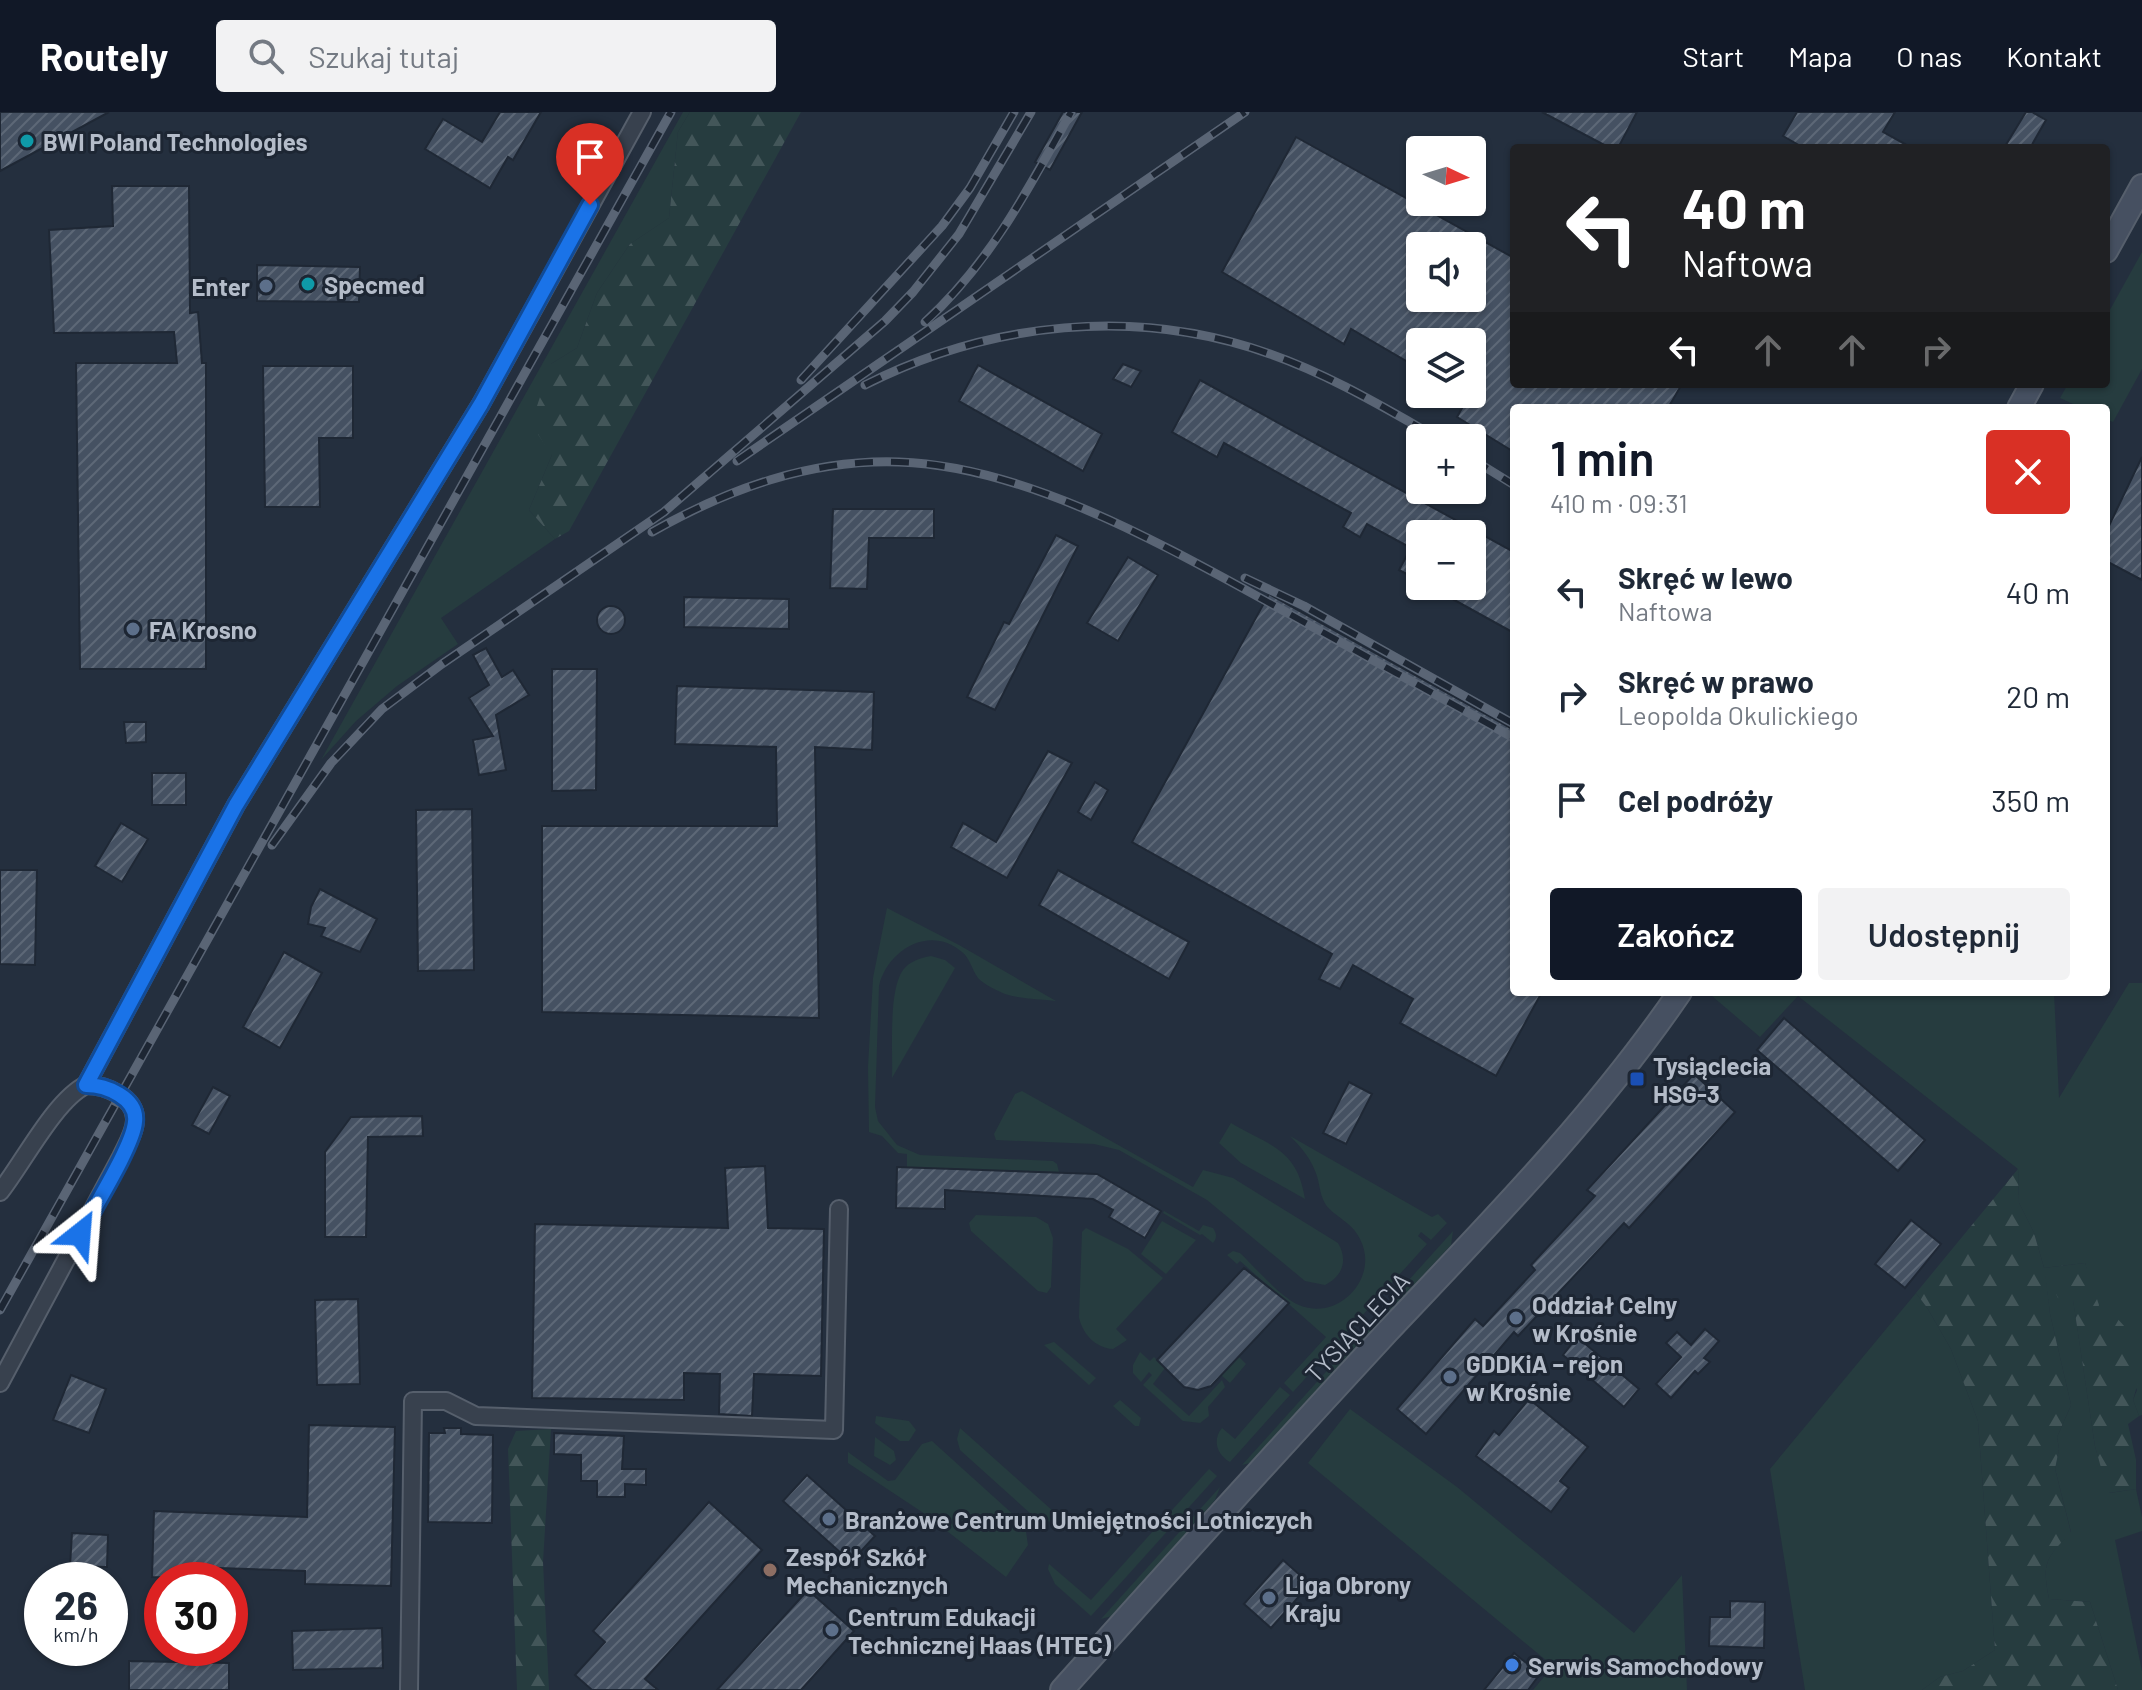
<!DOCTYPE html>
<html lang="pl">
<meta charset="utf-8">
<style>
body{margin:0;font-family:Barlow,sans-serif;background:#f2f2f3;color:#1f2937;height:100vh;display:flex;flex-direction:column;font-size:30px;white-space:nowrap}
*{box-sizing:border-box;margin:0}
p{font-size:26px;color:#747a83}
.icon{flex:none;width:44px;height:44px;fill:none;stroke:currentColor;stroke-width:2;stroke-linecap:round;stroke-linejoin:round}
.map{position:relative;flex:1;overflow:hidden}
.sheet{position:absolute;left:1510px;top:292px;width:600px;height:592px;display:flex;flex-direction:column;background:#fff;border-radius:8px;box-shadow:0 2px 6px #0004}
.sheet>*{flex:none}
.guide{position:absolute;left:1510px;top:32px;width:600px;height:244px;border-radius:8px;box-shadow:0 2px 6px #0004;background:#202124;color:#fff;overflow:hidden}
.needle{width:52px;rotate:94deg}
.buttons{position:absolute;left:1406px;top:24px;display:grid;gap:16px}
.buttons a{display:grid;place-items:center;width:80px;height:80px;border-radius:8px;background:#fff;box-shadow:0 2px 6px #0004;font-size:40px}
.speed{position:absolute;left:24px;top:1450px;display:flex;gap:16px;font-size:40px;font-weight:700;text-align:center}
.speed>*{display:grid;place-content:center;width:104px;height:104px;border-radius:50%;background:#fff;box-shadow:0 2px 6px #0004;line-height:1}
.speed small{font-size:20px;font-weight:400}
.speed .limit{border:12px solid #d22;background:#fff;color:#111}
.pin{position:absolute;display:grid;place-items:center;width:68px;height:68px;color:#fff;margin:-82px -34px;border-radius:50% 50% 50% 0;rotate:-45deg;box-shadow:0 0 8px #0007}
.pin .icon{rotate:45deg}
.me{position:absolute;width:88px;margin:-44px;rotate:28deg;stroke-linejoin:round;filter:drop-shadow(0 0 6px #0008)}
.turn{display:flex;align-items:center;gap:28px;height:168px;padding:0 40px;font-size:36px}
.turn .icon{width:104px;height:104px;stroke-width:2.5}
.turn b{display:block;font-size:56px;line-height:68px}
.lanes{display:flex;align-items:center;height:76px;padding:0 40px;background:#0003;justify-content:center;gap:40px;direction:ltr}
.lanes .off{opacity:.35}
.round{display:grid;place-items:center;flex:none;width:84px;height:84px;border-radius:8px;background:#f2f2f3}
.overview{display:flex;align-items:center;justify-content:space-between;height:136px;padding:0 40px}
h1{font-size:48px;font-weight:600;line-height:60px;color:#111827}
.button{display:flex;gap:16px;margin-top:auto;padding:16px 40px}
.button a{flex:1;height:92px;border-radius:8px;background:#111827;color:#fff;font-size:32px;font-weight:600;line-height:92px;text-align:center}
.button a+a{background:#f2f2f3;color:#1f2937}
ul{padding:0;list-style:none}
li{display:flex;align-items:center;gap:24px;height:104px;padding:0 40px}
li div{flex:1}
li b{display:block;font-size:30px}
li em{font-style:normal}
header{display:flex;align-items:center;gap:48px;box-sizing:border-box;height:112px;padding:0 40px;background:#111827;color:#fff}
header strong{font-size:38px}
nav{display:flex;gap:44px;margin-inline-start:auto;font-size:28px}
.search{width:560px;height:72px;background:#f2f2f3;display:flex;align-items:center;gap:20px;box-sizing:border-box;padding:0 28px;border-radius:8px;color:#747a83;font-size:30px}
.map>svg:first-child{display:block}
.green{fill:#263c3f}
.forest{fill:url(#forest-firs)}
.building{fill:url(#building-hatch);stroke:#1f2835;stroke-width:2;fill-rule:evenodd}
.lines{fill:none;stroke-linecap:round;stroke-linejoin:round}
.street-casing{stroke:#565f6c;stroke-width:20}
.secondary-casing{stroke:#565f6c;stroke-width:26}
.street{stroke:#38414e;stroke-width:16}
.secondary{stroke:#465061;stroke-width:22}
.rail-casing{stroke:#5a6575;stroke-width:9}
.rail{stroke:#1d2633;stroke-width:6;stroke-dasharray:18;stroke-linecap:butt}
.route-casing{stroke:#114b97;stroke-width:20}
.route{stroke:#1a73e8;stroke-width:14}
.culture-dot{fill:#0f9aa8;stroke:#1d2633;stroke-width:3}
.service-dot{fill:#5c6f8a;stroke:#1d2633;stroke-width:3}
.transit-dot{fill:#1a4fb4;stroke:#1d2633;stroke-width:3}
.education-dot{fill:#8d6e63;stroke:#1d2633;stroke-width:3}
.shop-dot{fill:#3f7fe0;stroke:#1d2633;stroke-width:3}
.labels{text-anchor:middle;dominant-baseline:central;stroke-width:6;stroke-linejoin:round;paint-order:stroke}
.poi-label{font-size:24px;font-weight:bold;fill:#b4bcc9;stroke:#1d2633;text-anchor:start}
.street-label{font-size:24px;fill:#b4bcc9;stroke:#1d2633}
</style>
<header>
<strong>Routely</strong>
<div class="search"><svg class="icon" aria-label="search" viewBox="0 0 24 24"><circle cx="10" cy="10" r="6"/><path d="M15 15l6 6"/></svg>Szukaj tutaj</div>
<nav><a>Start</a><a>Mapa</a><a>O nas</a><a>Kontakt</a></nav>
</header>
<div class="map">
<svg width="2142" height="1578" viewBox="0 0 2142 1578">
<defs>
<pattern id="forest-firs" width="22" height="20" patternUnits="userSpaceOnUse" patternTransform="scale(2)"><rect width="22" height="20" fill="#263c3f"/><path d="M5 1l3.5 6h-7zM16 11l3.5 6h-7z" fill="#435659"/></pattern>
<pattern id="building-hatch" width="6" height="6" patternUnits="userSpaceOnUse" patternTransform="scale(2)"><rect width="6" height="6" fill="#455162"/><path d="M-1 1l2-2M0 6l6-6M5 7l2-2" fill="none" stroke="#5d6877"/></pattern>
</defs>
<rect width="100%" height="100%" fill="#242f3e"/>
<g class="green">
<polygon points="683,0 690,0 678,20 669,106 630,132 597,181 577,236 551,252 552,343 529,398 555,427 441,506 458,532 397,574 356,609 321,648"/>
<polygon points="2142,140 2142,257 2113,310 2106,307 2106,296 2082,296 2060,286 2068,272 2106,272 2106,205"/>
<path d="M887,796L959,833L1056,889C1040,887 1020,887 1005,882C998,879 983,872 978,866C972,858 970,846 962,840C930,812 887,838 879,874L875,995L878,1009L897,1033L920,1043L1053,1049L1057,1052L1059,1060L907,1055V1042L898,1041L882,1024L869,1020L868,955L873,866Z"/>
<path d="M931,844L945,848L955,856L892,966C893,939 888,879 903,858C910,849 920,846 931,844Z"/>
<path d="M2129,871H2142V1303L2139,1304L2133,1288L2137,1278L2097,1201L2085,1151L2044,1156L2073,1187L2095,1334L2109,1381L2136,1377L2142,1405V1419L2115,1428L2142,1559V1578H2118L2090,1490L2049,1487C2042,1452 2045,1446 2071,1420L2055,1357L2059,1337L2057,1325L2071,1293L2050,1202L2044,1156L2034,1121L2019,1091L2018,1057L1798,884L1760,925L1712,884L1716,880H2054L2059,986Z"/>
<path d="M1022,979L1193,1075L1203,1058L1233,1066L1338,1131C1348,1148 1343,1164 1325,1173L1305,1169L1207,1088L1119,1038L1094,1032L996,1028L994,1022L1015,982Z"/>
<path d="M1231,1011C1272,1035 1297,1037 1305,1087L1241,1051L1219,1031Z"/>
<path d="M1290,1024L1432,1105L1438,1102L1447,1111L1431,1128L1421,1120L1418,1124L1427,1132L1293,1280L1284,1271L1326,1225L1240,1149L1237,1152L1227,1143L1233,1139L1240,1141C1255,1155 1280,1185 1299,1193C1339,1210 1380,1165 1360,1127C1352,1110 1335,1105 1326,1093C1320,1084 1320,1074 1317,1064C1312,1048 1302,1036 1290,1024Z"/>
<path d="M1164,1099L1199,1119L1203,1113L1213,1116C1217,1122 1217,1126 1213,1131L1202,1122L1200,1123L1163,1101Z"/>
<polygon points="976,1103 1036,1105 1048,1112 1053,1126 1051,1175 1047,1181 1038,1179 971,1119 969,1111"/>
<polygon points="1162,1109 1196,1128 1166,1162 1141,1142"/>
<path d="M1086,1116L1128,1137L1163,1166L1116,1217L1127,1228L1113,1237C1095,1236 1082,1221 1079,1205L1082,1120Z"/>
<polygon points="1453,1119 1451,1133 1259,1343 1250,1351 1242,1353"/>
<polygon points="1916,1181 1928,1197 1951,1237 1978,1309 1995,1538 1963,1559 1940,1565 1922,1578 1805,1578 1770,1357"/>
<polygon points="1054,1230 1096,1266 1089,1273 1044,1233"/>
<polygon points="1140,1240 1150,1249 1154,1245 1165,1256 1153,1272 1189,1304 1222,1268 1225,1275 1208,1295 1209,1304 1200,1311 1183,1309 1143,1273 1152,1263 1149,1260 1141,1270 1133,1261 1133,1253"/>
<polygon points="1239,1245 1246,1252 1230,1271 1221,1263"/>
<path d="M1280,1275L1290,1283L1230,1350C1217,1343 1212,1328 1222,1316L1235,1327Z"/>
<polygon points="1120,1288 1141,1306 1139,1314 1135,1314 1113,1294"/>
<polygon points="1350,1297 1457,1375 1634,1521 1682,1463 1687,1578 1533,1578 1553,1554 1308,1351"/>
<polygon points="876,1304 909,1309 916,1318 909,1329 900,1329 875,1311"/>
<polygon points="960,1316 1063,1408 1047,1410 1032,1403 960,1338 957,1327"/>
<polygon points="875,1325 894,1339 896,1348 890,1353 874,1344"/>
<polygon points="932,1329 1025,1413 1028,1433 1006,1465 925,1402 848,1351 848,1340 888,1369 895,1368 922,1332"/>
<polygon points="1209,1357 1217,1364 1091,1504 1055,1472 1048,1457 1049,1452 1091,1488"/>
<polygon points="1220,1375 1215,1388 1121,1497 1112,1504 1101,1507"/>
</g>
<g class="forest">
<polygon points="690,0 801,0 569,419 555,427 529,398 552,343 531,312 551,252 577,236 597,181 630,132 669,106 678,20"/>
<path d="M2018,1057L2019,1091L2034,1121L2044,1156L2085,1151L2099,1193L2097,1200L2115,1204L2136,1227L2130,1239L2140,1262L2133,1288L2139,1304L2128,1312L2136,1348V1377L2108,1381L2095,1334L2073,1188L2058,1186L2045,1159L2050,1202L2071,1293L2057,1325L2059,1337L2055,1357L2071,1421C2045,1446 2042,1452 2049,1487L2090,1490L2118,1578H1922L1940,1565L1963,1559L1995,1538L1978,1309L1951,1237L1928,1197L1916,1181Z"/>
<polygon points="551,1317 543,1450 549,1578 517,1578 508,1337 516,1319"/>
</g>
<g class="building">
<polygon points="0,0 109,0 0,59"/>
<polygon points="500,0 541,0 513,48 508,45 490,76 425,37 443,7 482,30"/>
<polygon points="1063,0 1082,0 1050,58 1035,50"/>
<polygon points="1542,0 1637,0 1618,36 1610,36"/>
<polygon points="1797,0 1895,0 1883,20 1912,36 1804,36 1783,24"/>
<polygon points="2026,0 2032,0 2046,8 2030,36 2004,36"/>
<path d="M1296,25L1514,146V272H1682L1668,296H1514V340L1457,305L1470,282H1472V230H1420V257L1351,217L1344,232L1222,160ZM1420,134H1472V186H1420Z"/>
<polygon points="112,74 189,74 190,201 198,200 202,251 206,251 206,557 80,557 76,251 177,251 174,220 54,221 49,118 113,114"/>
<polygon points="257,153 360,155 359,190 257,189"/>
<polygon points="1123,252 1141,259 1131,275 1113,267"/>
<polygon points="978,253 1102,322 1083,359 959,289"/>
<polygon points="263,254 353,254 353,326 319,326 320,395 265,395"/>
<polygon points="1200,268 1514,440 1514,521 1429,474 1472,474 1472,422 1420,422 1420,469 1399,458 1411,436 1367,412 1360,425 1343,415 1351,401 1224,331 1217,345 1172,320"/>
<polygon points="2142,345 2142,468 2106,449 2106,420"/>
<polygon points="833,397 934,397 934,426 869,426 867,477 830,476"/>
<polygon points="1056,423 1078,434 995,598 967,585 1004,510 1009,512"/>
<polygon points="1128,445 1158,463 1118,529 1087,511"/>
<polygon points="1269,482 1514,618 1514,880 1542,880 1496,964 1400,911 1413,887 1353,853 1340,877 1319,867 1332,842 1132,730"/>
<polygon points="684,485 789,487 789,517 684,515"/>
<circle cx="611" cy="508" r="14"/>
<polygon points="486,536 502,565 513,558 529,583 496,603 506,658 479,663 473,628 493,624 469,586 489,573 473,543"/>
<polygon points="552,557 597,557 596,678 552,679"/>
<polygon points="677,574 874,580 872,638 815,635 819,906 542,900 542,714 777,714 776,635 675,632"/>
<polygon points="124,610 146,610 146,630 126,631"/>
<polygon points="1048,639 1072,651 1007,766 951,735 963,711 996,730"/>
<rect x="152" y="661" width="34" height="32"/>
<polygon points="1095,670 1108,678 1091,708 1078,700"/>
<polygon points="472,697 474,858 418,859 416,698"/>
<polygon points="121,711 148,727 122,770 95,754"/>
<polygon points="0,758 37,758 35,853 0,852"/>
<polygon points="1058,758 1189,830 1169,867 1039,793"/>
<polygon points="320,777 377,807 360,840 321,824 325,816 308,812 311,795"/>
<polygon points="284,840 322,861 280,936 243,915"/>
<polygon points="1784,906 1925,1028 1898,1059 1757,938"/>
<polygon points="1694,962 1735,1000 1629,1116 1624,1111 1518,1224 1514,1220 1426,1322 1397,1297 1475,1207 1483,1214 1535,1158 1531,1153 1595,1084 1587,1078"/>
<polygon points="1349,970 1372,982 1346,1032 1323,1021"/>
<polygon points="213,975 230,984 209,1022 192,1013"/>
<polygon points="422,1004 423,1024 368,1025 366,1125 325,1125 325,1040 351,1005"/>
<polygon points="765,1054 768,1116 824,1117 821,1264 754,1262 752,1304 719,1302 720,1262 684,1261 684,1288 532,1286 535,1112 728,1116 725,1056"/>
<polygon points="897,1055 1097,1062 1161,1099 1145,1126 1109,1105 1113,1098 1093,1087 945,1078 945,1097 896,1096"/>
<polygon points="1911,1108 1941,1132 1905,1176 1875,1152"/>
<polygon points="1244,1156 1289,1191 1211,1274 1198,1278 1184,1275 1157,1248"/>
<polygon points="358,1187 360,1272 317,1273 315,1188"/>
<polygon points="1705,1217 1719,1229 1704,1246 1710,1250 1698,1262 1695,1259 1671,1286 1656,1272 1681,1245 1666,1231 1677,1220 1691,1233"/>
<polygon points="1577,1225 1639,1277 1624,1295 1563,1243"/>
<polygon points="71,1263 106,1277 89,1321 53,1308"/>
<polygon points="1529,1287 1588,1335 1560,1369 1569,1376 1551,1400 1476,1344 1494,1319 1499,1323"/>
<polygon points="309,1313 395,1315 391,1474 305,1472 305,1459 189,1455 189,1466 152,1465 154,1399 307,1405"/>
<polygon points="444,1316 461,1316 461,1322 493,1323 492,1411 428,1410 429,1321 445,1321"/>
<polygon points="554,1321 624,1324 622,1357 646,1357 646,1373 625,1372 625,1385 597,1385 597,1369 581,1369 581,1343 554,1342"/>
<polygon points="807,1363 875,1424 851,1450 783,1389"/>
<polygon points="709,1390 762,1438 645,1567 658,1578 592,1578 575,1563 605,1530 593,1519"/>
<polygon points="72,1421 108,1423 107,1455 70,1454"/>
<polygon points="1283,1448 1310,1472 1271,1516 1244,1492"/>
<polygon points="808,1478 854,1519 801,1578 717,1578"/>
<polygon points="1730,1489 1765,1490 1764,1536 1709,1534 1710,1505 1730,1505"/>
<polygon points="382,1516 383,1556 293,1558 292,1519"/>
<polygon points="1514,1541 1540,1562 1528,1578 1484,1578"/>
<polygon points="129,1549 229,1551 229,1578 129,1578"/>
</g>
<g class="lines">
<g class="street-casing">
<g id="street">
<polyline points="86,973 236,693 481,292 642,0"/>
<path d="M0,1080C23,1051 55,988 86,973"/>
<path d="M0,1271L121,1045C126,1034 135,1020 135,1008C136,985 105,973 86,973"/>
<polyline points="409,1578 413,1289 446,1289 476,1304 834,1318 839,1097"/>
</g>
</g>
<g class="secondary-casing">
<g id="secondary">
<polyline points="2106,139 2142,74"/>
<polyline points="2019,296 2032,272"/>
<path d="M1062,1578C1170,1457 1278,1338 1388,1219C1490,1111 1596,1003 1680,880"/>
</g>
</g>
<use href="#street" class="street"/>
<use href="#secondary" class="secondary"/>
<g class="rail-casing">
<g id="rail">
<path d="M925,210C990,151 1029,76 1071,0"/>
<polyline points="801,268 942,114 970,76 1014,0"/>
<path d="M865,273C989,210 1137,194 1270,242C1330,263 1383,295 1438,326"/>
<polyline points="1472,347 1514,373"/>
<polyline points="737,349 1245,0"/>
<path d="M652,420C728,377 810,347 899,350C1027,354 1165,434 1275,494C1355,538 1434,582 1514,626"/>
<polyline points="1245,466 1304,494 1514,612"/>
<polyline points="272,733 331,651 382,597 442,552 664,400 885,209 913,180 959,122 1031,0"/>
<polyline points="0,1198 671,0"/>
</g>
</g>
<use href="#rail" class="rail"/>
</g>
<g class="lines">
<g class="route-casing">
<path id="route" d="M80,1122C93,1097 133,1034 135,1010C138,986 106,973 86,973L236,693L481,292L590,93"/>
</g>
<use href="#route" class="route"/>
</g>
<g class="culture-dot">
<circle cx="27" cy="29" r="8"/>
<circle cx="308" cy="172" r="8"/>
</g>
<g class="service-dot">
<circle cx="266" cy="174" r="8"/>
<circle cx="133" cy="517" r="8"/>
<circle cx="1516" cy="1206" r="8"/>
<circle cx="1450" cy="1265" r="8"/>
<circle cx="829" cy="1407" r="8"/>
<circle cx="1269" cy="1486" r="8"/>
<circle cx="832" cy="1518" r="8"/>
</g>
<rect class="transit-dot" x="1629" y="959" width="16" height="16" rx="4"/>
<circle class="education-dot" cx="770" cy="1458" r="8"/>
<circle class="shop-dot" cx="1512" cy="1553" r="8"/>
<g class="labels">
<g class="poi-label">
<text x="43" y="29">BWI Poland Technologies</text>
<text x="324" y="172">Specmed</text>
<text x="250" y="174" text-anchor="end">Enter</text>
<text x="149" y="517">FA Krosno</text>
<text x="1653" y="953">Tysiąclecia<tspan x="1653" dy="28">HSG-3</tspan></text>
<text x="1532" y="1192">Oddział Celny<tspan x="1532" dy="28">w Krośnie</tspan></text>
<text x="1466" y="1251">GDDKiA – rejon<tspan x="1466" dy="28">w Krośnie</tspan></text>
<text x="845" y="1407">Branżowe Centrum Umiejętności Lotniczych</text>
<text x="786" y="1444">Zespół Szkół<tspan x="786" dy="28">Mechanicznych</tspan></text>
<text x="1285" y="1472">Liga Obrony<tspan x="1285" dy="28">Kraju</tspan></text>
<text x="848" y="1504">Centrum Edukacji<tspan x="848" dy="28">Technicznej Haas (HTEC)</tspan></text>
<text x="1528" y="1553">Serwis Samochodowy</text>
</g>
<g class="street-label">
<text transform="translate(1357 1215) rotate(-47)">TYSIĄCLECIA</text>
</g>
</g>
</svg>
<div class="buttons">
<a><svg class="needle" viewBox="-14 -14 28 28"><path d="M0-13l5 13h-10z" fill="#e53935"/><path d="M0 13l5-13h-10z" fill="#747a83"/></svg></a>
<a><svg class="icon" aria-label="sound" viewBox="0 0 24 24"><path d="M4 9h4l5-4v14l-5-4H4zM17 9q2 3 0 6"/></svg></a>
<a><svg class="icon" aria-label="layers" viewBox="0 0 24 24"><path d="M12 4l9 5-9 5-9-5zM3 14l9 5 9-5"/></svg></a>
<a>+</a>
<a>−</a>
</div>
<div class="speed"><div>26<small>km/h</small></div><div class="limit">30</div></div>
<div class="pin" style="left:590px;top:93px;background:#d93025"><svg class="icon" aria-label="arrive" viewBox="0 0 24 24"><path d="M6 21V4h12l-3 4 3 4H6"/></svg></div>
<svg class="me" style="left:80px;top:1122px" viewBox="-20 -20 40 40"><path d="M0-17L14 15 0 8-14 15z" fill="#1a73e8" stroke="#fff" stroke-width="4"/></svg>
<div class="guide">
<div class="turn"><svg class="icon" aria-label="left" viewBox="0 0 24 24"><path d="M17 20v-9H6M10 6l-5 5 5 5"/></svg><div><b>40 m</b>Naftowa</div></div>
<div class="lanes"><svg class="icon" aria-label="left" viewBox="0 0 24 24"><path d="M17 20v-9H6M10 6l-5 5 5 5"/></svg><svg class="icon off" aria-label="ahead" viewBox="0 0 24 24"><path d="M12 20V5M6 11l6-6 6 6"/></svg><svg class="icon off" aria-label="ahead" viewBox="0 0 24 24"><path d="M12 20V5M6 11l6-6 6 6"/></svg><svg class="icon off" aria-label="right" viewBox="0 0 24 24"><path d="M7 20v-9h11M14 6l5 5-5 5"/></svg></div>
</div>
<section class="sheet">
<div class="overview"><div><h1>1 min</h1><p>410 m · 09:31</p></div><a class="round" style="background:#d93025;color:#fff"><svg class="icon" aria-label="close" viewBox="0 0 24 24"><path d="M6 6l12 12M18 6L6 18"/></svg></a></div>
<ul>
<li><svg class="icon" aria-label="left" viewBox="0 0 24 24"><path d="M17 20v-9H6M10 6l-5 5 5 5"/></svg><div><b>Skręć w lewo</b><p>Naftowa</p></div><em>40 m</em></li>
<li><svg class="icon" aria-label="right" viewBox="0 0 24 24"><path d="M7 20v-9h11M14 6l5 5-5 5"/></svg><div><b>Skręć w prawo</b><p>Leopolda Okulickiego</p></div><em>20 m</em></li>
<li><svg class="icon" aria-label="arrive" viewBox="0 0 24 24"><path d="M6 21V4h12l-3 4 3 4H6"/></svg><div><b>Cel podróży</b></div><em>350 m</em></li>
</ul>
<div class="button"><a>Zakończ</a><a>Udostępnij</a></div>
</section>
</div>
